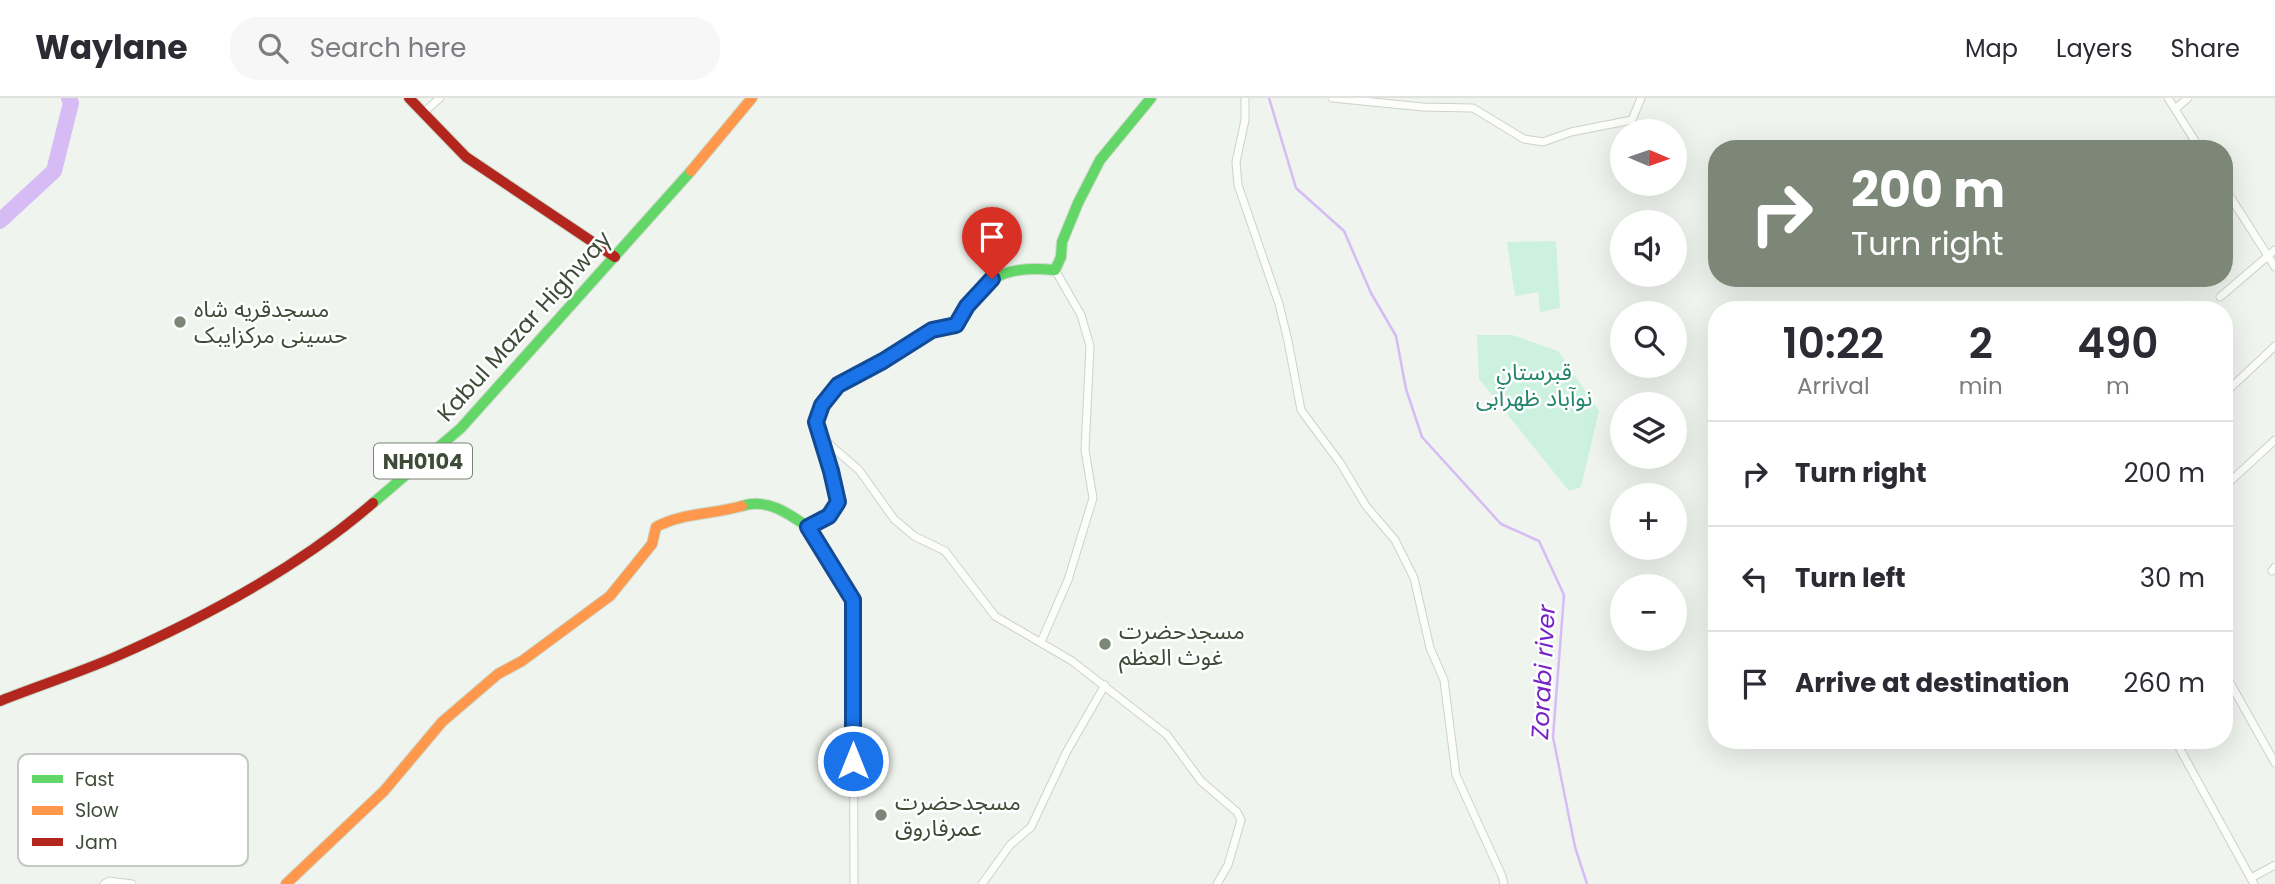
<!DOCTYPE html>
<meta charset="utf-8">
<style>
body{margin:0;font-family:Poppins,"Noto Sans Arabic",sans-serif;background:#f7f7f7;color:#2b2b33;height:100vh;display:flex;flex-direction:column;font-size:26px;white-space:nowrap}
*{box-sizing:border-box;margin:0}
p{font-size:23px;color:#7c7c81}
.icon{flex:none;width:38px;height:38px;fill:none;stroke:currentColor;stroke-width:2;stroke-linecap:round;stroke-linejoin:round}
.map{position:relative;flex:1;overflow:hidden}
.side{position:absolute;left:1708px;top:203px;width:525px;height:448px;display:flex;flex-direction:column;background:#fff;border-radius:28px;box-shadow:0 7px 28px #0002}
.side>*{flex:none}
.top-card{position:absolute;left:1708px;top:42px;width:525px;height:147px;border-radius:28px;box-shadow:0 7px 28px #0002;background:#7c8777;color:#fff;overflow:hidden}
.needle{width:46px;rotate:92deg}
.tools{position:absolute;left:1610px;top:21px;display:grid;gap:14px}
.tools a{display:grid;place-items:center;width:77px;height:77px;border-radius:50%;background:#fff;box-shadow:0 7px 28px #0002;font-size:35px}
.pin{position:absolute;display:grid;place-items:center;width:60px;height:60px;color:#fff;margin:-72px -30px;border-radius:50% 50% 50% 0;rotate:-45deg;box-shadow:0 0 7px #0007}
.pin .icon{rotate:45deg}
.me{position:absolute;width:77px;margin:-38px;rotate:0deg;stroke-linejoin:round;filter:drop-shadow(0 0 5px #0008)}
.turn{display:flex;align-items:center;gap:24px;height:147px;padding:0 28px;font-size:32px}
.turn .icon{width:91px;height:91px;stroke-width:2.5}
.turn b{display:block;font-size:49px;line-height:60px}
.eta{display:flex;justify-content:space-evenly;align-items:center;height:119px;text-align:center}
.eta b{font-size:42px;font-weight:600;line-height:49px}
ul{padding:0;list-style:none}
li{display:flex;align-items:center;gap:21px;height:105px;padding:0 28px;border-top:2px solid #e1e1e2}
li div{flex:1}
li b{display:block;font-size:26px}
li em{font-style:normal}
header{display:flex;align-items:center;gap:42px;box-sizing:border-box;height:98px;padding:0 35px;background:#fff;border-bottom:2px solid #e1e1e2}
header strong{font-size:33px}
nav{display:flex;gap:38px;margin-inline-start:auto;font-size:24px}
.search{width:490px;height:63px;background:#f7f7f7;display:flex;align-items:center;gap:18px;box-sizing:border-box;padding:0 24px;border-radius:28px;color:#7c7c81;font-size:26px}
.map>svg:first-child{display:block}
.green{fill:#ccf1df}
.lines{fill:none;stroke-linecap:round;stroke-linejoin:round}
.stream{stroke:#d7bbf5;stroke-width:2.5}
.river{stroke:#d7bbf5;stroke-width:16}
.street-casing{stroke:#cdd2cb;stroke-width:9}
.fast-casing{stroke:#cbd9c8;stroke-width:12}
.slow-casing{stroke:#cbd9c8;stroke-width:12}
.jam-casing{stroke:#cbd9c8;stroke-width:12}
.street{stroke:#fdfdfc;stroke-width:7}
.fast{stroke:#63d668;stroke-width:10}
.slow{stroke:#ff974d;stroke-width:10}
.jam{stroke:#b3261e;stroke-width:10}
.route-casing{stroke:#114b97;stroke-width:18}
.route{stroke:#1a73e8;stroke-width:12}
.poi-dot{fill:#7c8777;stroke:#fff;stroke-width:2.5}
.labels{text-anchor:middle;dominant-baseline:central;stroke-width:5;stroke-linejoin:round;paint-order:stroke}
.shield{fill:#fff;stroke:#788273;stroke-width:2}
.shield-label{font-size:21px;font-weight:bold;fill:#3e4c37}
.poi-label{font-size:23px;fill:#3e4c37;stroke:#fff;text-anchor:start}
.street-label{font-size:23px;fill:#3e4c37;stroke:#fff}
.park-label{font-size:23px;fill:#238569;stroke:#fff}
.water-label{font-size:24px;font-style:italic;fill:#7624c5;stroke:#fff}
.key{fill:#fff;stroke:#c5c9c3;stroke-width:2}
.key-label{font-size:19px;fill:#3e4c37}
</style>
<header>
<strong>Waylane</strong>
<div class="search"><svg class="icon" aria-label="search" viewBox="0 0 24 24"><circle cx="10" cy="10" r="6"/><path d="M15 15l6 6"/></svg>Search here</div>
<nav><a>Map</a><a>Layers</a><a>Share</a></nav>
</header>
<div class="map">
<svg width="2275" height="786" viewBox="0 0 2275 786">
<rect width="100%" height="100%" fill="#eff4ee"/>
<g class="green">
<polygon points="1556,143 1560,210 1540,214 1538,194 1515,198 1507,144"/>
<polygon points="1477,237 1512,237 1558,253 1599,313 1581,389 1569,393 1479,281"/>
</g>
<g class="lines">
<polyline class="stream" points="1269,0 1296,90 1344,133 1371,195 1396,238 1406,291 1422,339 1501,426 1539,443 1564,497 1553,639 1575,749 1587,786"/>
<polyline class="river" points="0,123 54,73 71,5 69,0"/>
<g class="street-casing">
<g id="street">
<polyline points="1245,0 1245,22 1236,64 1238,87 1279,206 1288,243 1301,312 1341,366 1366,408 1395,442 1414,480 1430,550 1444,582 1456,677 1502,778 1504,786"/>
<polyline points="1332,0 1423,9 1473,10 1524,41 1543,44 1571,34 1632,22 1641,0"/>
<polyline points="2168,0 2200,51"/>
<polyline points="2175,11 2188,0"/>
<polyline points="423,15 440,0"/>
<polyline points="2224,89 2275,169"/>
<polyline points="2220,199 2275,152"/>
<polyline points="2224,296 2275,248"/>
<polyline points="822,340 859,372 894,421 914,438 945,453 995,518 1072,563 1167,637 1201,683 1237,714 1241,722 1228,767 1217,786"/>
<polyline points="2224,389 2275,342"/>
<polyline points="808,429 853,502 854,786"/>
<polyline points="2272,473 2275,469"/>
<polyline points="1041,544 1068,482 1093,400 1085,352 1090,248 1081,217 1055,172"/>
<polyline points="2224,574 2275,665"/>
<polyline points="2175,642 2254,786"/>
<polyline points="2251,780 2275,767"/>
<polyline points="104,786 109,783 132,786"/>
<polyline points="982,786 1010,747 1031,729 1067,653 1105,587"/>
</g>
</g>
<g class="fast-casing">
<g id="fast">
<polyline points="373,405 461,330 691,73"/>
<path d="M742,408C767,400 788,415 808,429L829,416L837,401V394L816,324L823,307L838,287L883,263L932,232L955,227C985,181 998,167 1055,172L1061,159L1062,144L1078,105L1100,62L1151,0"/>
</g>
</g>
<g class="slow-casing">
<g id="slow">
<polyline points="691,73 752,0"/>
<path d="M286,786L384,693L442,624L498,576L522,563L610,498L652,446L656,429C681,415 714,416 742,408"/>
</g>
</g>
<g class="jam-casing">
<g id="jam">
<polyline points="409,0 466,59 615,159"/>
<path d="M0,603C38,588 78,575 115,559C206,519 298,470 373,405"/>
</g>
</g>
<use href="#street" class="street"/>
<use href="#fast" class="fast"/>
<use href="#slow" class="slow"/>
<use href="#jam" class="jam"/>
</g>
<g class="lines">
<g class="route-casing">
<polyline id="route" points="853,663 853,502 808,429 829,418 838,404 831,373 816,324 822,307 838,287 883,263 932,232 956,227 967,208 992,181"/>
</g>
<use href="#route" class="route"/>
</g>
<g class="poi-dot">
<circle cx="180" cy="224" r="7"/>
<circle cx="1105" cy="546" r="7"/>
<circle cx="881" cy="717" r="7"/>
</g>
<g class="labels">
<rect class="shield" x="374" y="345.5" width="98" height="35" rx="5"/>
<g class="shield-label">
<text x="423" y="363">NH0104</text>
</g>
<g class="poi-label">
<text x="194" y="211">مسجدقریه شاه<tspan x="194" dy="26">حسینی مرکزایبک</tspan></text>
<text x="1119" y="533">مسجدحضرت<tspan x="1119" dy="26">غوث العظم</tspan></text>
<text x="895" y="704">مسجدحضرت<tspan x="895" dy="26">عمرفاروق</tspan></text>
</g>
<g class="street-label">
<text transform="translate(524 228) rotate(-48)">Kabul Mazar Highway</text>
</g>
<g class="park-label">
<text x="1534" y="274">قبرستان<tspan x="1534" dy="26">نوآباد ظهرآبی</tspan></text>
</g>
<g class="water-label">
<text transform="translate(1543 574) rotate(-87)">Zorabi river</text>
</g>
</g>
<rect x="18" y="656" width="230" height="112" rx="10" class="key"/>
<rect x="32" y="677" width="31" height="8" fill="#63d668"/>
<rect x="32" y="708" width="31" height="9" fill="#ff974d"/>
<rect x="32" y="740" width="31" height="8" fill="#b3261e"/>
<g class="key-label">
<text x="75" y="688">Fast</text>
<text x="75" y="719">Slow</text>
<text x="75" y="751">Jam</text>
</g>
</svg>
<div class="tools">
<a><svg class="needle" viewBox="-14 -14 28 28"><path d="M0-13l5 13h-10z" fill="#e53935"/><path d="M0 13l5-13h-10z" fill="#7c7c81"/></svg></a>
<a><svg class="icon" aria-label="sound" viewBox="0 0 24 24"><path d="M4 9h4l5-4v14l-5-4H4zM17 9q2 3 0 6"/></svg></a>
<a><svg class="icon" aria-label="search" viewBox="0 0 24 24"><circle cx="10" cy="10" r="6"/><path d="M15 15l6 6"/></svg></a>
<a><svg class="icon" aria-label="layers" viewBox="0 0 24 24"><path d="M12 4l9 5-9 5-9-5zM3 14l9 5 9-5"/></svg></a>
<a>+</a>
<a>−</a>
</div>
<div class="pin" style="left:992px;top:181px;background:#d93025"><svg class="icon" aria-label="arrive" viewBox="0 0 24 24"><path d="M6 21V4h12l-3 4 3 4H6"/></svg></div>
<svg class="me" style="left:853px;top:663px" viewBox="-20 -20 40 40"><circle r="17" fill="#1a73e8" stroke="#fff" stroke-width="3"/><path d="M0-11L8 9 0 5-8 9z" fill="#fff"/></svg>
<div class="top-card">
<div class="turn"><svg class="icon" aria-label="right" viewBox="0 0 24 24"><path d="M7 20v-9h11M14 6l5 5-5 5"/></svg><div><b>200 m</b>Turn right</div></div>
</div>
<section class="side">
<div class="eta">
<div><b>10:22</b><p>Arrival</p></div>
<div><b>2</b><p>min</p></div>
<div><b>490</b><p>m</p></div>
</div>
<ul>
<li><svg class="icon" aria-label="right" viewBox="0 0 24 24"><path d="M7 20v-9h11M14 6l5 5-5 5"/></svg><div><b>Turn right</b></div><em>200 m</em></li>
<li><svg class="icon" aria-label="left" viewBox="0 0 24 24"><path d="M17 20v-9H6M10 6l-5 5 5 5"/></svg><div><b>Turn left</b></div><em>30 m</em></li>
<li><svg class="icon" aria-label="arrive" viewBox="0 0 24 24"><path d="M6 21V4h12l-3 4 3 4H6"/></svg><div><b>Arrive at destination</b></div><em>260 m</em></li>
</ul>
</section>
</div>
